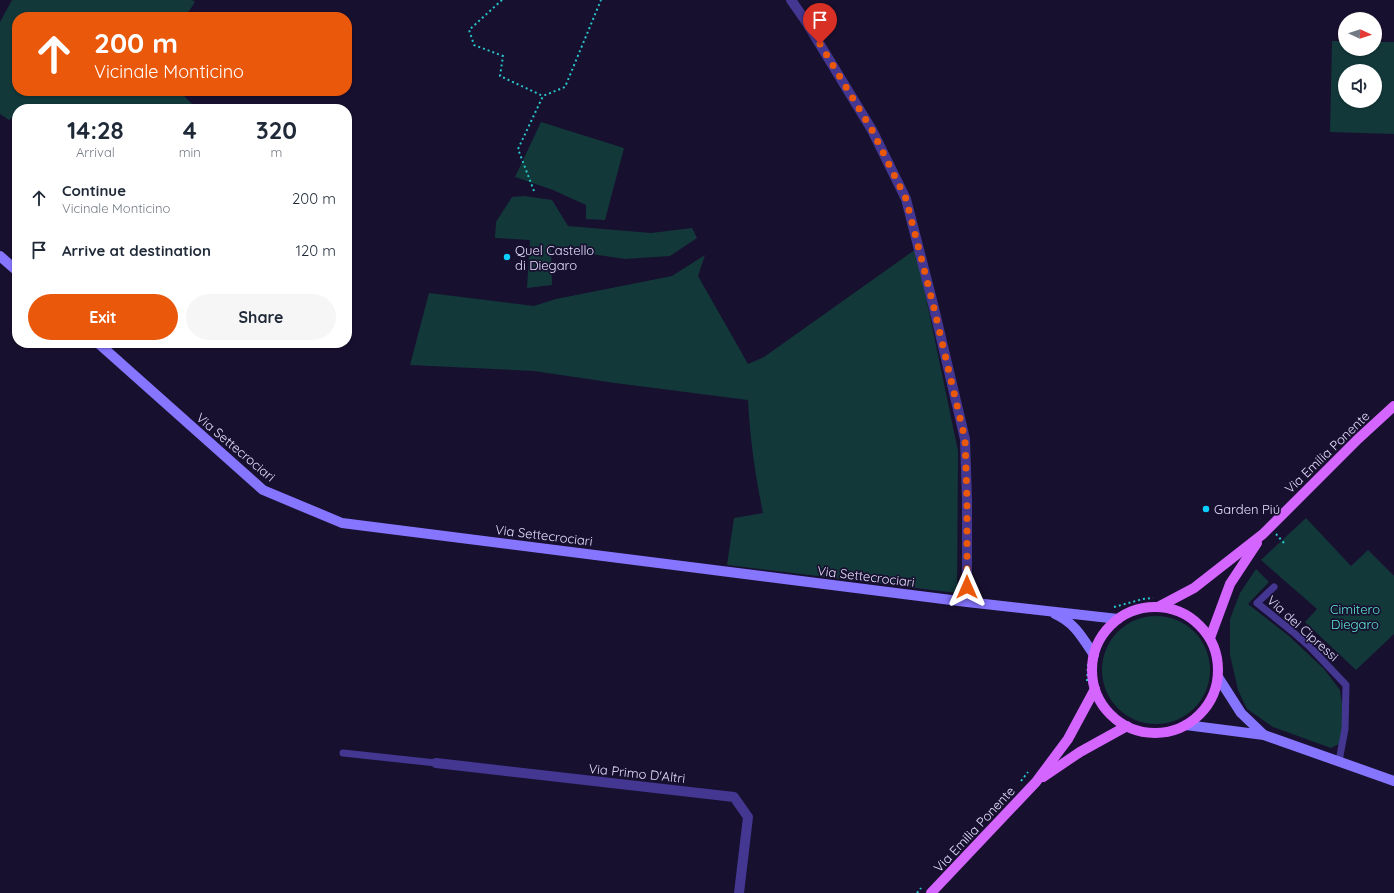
<!DOCTYPE html>
<meta charset="utf-8">
<style>
body{margin:0;font-family:Quicksand,sans-serif;background:#f6f6f7;color:#1f2937;height:100vh;display:flex;flex-direction:column;font-size:15px;white-space:nowrap}
*{box-sizing:border-box;margin:0}
p{font-size:13px;color:#747a83}
.icon{flex:none;width:22px;height:22px;fill:none;stroke:currentColor;stroke-width:2;stroke-linecap:round;stroke-linejoin:round}
.map{position:relative;flex:1;overflow:hidden}
.sheet{position:absolute;left:12px;top:104px;width:340px;height:244px;display:flex;flex-direction:column;background:#fff;border-radius:16px;box-shadow:0 1px 3px #0004}
.sheet>*{flex:none}
.guide{position:absolute;left:12px;top:12px;width:340px;height:84px;border-radius:16px;box-shadow:0 1px 3px #0004;background:#ea580c;color:#fff;overflow:hidden}
.needle{width:26px;rotate:93deg}
.tools{position:absolute;left:1338px;top:12px;display:grid;gap:8px}
.tools a{display:grid;place-items:center;width:44px;height:44px;border-radius:50%;background:#fff;box-shadow:0 1px 3px #0004;font-size:20px}
.pin{position:absolute;display:grid;place-items:center;width:34px;height:34px;color:#fff;margin:-41px -17px;border-radius:50% 50% 50% 0;rotate:-45deg;box-shadow:0 0 4px #0007}
.pin .icon{rotate:45deg}
.me{position:absolute;width:44px;margin:-22px;rotate:0deg;stroke-linejoin:round;filter:drop-shadow(0 0 3px #0008)}
.turn{display:flex;align-items:center;gap:14px;height:84px;padding:0 16px;font-size:18px}
.turn .icon{width:52px;height:52px;stroke-width:2.5}
.turn b{display:block;font-size:28px;line-height:34px}
.eta{display:flex;justify-content:space-evenly;align-items:center;height:68px;text-align:center}
.eta b{font-size:24px;font-weight:700;line-height:28px}
.action{display:flex;gap:8px;margin-top:auto;padding:8px 16px}
.action a{flex:1;height:46px;border-radius:24px;background:#ea580c;color:#fff;font-size:16px;font-weight:700;line-height:46px;text-align:center}
.action a+a{background:#f6f6f7;color:#1f2937}
ul{padding:0;list-style:none}
li{display:flex;align-items:center;gap:12px;height:52px;padding:0 16px}
li div{flex:1}
li b{display:block;font-size:15px}
li em{font-style:normal}
.map>svg:first-child{display:block}
.green{fill:#12383a;fill-rule:evenodd}
.lines{fill:none;stroke-linecap:round;stroke-linejoin:round}
.path{stroke:#27c5cb;stroke-width:2;stroke-dasharray:2 3;stroke-linecap:butt}
.service{stroke:#433792;stroke-width:7}
.minor{stroke:#433792;stroke-width:10}
.secondary{stroke:#8675ff;stroke-width:10}
.primary{stroke:#d465ff;stroke-width:10}
.route{stroke:#ea580c;stroke-width:7;stroke-dasharray:0 12.6}
.poi-dot{fill:#0acfff;stroke:#18102f;stroke-width:1.5}
.labels{text-anchor:middle;dominant-baseline:central;stroke-width:3.5;stroke-linejoin:round;paint-order:stroke}
.poi-label{font-size:13px;fill:#e5deff;stroke:#18102f;text-anchor:start}
.street-label{font-size:13px;fill:#e5deff;stroke:#18102f}
.park-label{font-size:13px;fill:#5eebd5;stroke:#18102f}
</style>
<div class="map">
<svg width="1394" height="893" viewBox="0 0 1394 893">
<rect width="100%" height="100%" fill="#18102f"/>
<g class="green">
<polygon points="12,0 192,0 195,2 185,17 17,17 17,91 179,91 197,109 32,109 29,106 25,109 17,109 17,114 9,120 0,114 0,22"/>
<path d="M1332,41H1345V49H1375V42H1394V134L1330,132ZM1345,71H1375V101H1345Z"/>
<polygon points="541,122 624,148 605,220 586,219 586,205 553,190 515,177"/>
<polygon points="524,196 552,200 568,226 651,233 692,228 697,238 670,256 625,259 551,248 552,285 527,288 530,240 495,238 496,222 512,197"/>
<path d="M916,249L958,451L957,593L727,565L734,518L763,513C755,474 750,439 748,400L615,383L534,371L410,365L429,293L534,306L556,299L672,276L705,255L698,276L748,364L764,357Z"/>
<polygon points="1306,518 1351,566 1368,550 1394,576 1394,634 1356,670 1305,622 1317,609 1261,560"/>
<polygon points="1256,569 1269,582 1248,604 1289,636 1324,669 1340,690 1343,711 1342,731 1339,744 1331,748 1273,727 1247,709 1238,690 1230,655 1230,619 1240,593"/>
<circle cx="1156" cy="670" r="54"/>
</g>
<g class="lines">
<g class="path">
<polyline points="502,0 469,30 474,45 503,56 500,76 543,96"/>
<polyline points="534,191 518,149 543,96 565,87 601,0"/>
<polyline points="1276,534 1284,543"/>
<polyline points="1114,607 1143,599 1153,598"/>
<polyline points="1087,681 1088,663"/>
<polyline points="1021,781 1028,772"/>
<polyline points="917,893 921,888"/>
</g>
<g class="service">
<polyline points="1274,587 1257,603 1293,632 1311,648 1346,685 1345,729 1339,761"/>
<polyline points="343,753 436,763"/>
</g>
<g class="minor">
<polyline points="791,0 805,20 872,130 906,199 933,304 965,439 967,500 967,602"/>
<polyline points="436,763 734,797 748,817 739,893"/>
</g>
<g class="secondary">
<polyline points="0,256 17,271"/>
<polyline points="98,343 263,490 342,523 967,602 1118,619"/>
<path d="M1055,614C1075,623 1082,637 1094,655"/>
<polyline points="1218,677 1241,713 1264,735"/>
<polyline points="1186,725 1264,735 1394,781"/>
</g>
<g class="primary">
<polyline points="1160,606 1194,588 1263,534 1358,439 1394,406"/>
<circle cx="1155" cy="670" r="63"/>
<polyline points="1210,638 1230,584 1257,543"/>
<polyline points="1043,777 1080,752 1127,726"/>
<polyline points="931,893 1036,782 1068,739 1095,689"/>
</g>
</g>
<g class="lines">
<polyline class="route" points="820,44 872,130 906,199 933,304 965,439 967,500 967,587"/>
</g>
<g class="poi-dot">
<circle cx="507" cy="257" r="4"/>
<circle cx="1206" cy="509" r="4"/>
</g>
<g class="labels">
<g class="poi-label">
<text x="515" y="250">Quel Castello<tspan x="515" dy="15">di Diegaro</tspan></text>
<text x="1214" y="509">Garden Piú</text>
</g>
<g class="street-label">
<text transform="translate(236 447) rotate(40)">Via Settecrociari</text>
<text transform="translate(1327 452) rotate(-44)">Via Emilia Ponente</text>
<text transform="translate(544 535) rotate(7)">Via Settecrociari</text>
<text transform="translate(866 576) rotate(7)">Via Settecrociari</text>
<text transform="translate(1303 628) rotate(42)">Via dei Cipressi</text>
<text transform="translate(637 773) rotate(6)">Via Primo D'Altri</text>
<text transform="translate(974 829) rotate(-47)">Via Emilia Ponente</text>
</g>
<g class="park-label">
<text x="1355" y="609">Cimitero<tspan x="1355" dy="15">Diegaro</tspan></text>
</g>
</g>
</svg>
<div class="tools">
<a><svg class="needle" viewBox="-14 -14 28 28"><path d="M0-13l5 13h-10z" fill="#e53935"/><path d="M0 13l5-13h-10z" fill="#747a83"/></svg></a>
<a><svg class="icon" aria-label="sound" viewBox="0 0 24 24"><path d="M4 9h4l5-4v14l-5-4H4zM17 9q2 3 0 6"/></svg></a>
</div>
<div class="pin" style="left:820px;top:44px;background:#d93025"><svg class="icon" aria-label="arrive" viewBox="0 0 24 24"><path d="M6 21V4h12l-3 4 3 4H6"/></svg></div>
<svg class="me" style="left:967px;top:587px" viewBox="-20 -20 40 40"><path d="M0-17L14 15 0 8-14 15z" fill="#ea580c" stroke="#fff" stroke-width="4"/></svg>
<div class="guide">
<div class="turn"><svg class="icon" aria-label="ahead" viewBox="0 0 24 24"><path d="M12 20V5M6 11l6-6 6 6"/></svg><div><b>200 m</b>Vicinale Monticino</div></div>
</div>
<section class="sheet">
<div class="eta">
<div><b>14:28</b><p>Arrival</p></div>
<div><b>4</b><p>min</p></div>
<div><b>320</b><p>m</p></div>
</div>
<ul>
<li><svg class="icon" aria-label="ahead" viewBox="0 0 24 24"><path d="M12 20V5M6 11l6-6 6 6"/></svg><div><b>Continue</b><p>Vicinale Monticino</p></div><em>200 m</em></li>
<li><svg class="icon" aria-label="arrive" viewBox="0 0 24 24"><path d="M6 21V4h12l-3 4 3 4H6"/></svg><div><b>Arrive at destination</b></div><em>120 m</em></li>
</ul>
<div class="action"><a>Exit</a><a>Share</a></div>
</section>
</div>
